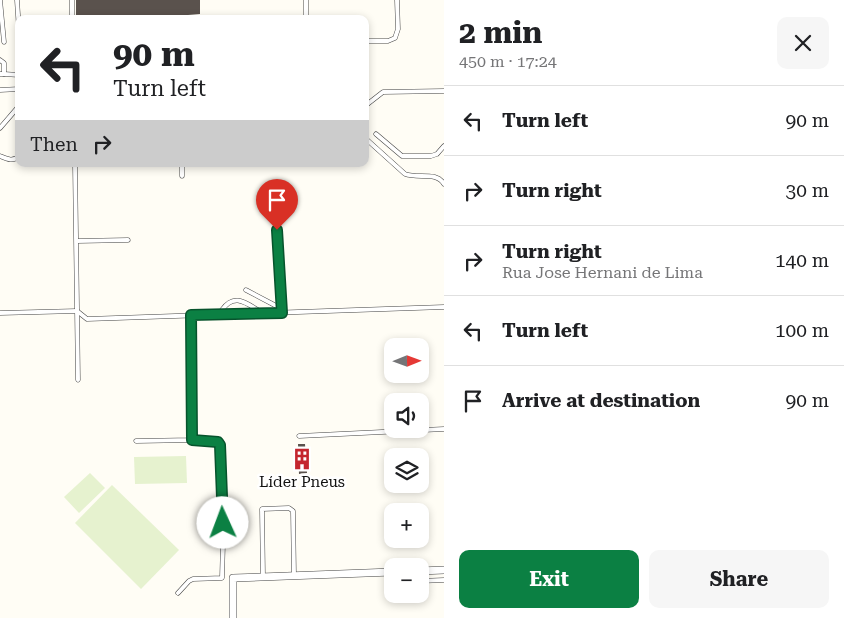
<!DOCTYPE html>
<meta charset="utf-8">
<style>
body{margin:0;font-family:"Roboto Serif",serif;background:#f6f6f6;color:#202124;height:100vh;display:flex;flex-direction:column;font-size:19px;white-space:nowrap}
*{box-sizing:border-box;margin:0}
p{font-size:16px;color:#757577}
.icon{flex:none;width:28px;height:28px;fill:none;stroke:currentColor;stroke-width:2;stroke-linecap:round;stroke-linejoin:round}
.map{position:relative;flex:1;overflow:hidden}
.side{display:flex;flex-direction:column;background:#fff;width:400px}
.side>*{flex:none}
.hud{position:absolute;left:15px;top:15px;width:354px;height:152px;border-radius:10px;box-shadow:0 2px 8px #0003;background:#fff;color:#202124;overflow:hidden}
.needle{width:32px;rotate:89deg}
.buttons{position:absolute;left:384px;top:338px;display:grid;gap:10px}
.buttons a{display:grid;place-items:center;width:45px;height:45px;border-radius:10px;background:#fff;box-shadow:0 2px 8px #0003;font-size:25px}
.pin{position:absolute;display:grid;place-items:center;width:42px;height:42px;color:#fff;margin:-51px -21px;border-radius:50% 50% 50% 0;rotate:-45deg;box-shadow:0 0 5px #0007}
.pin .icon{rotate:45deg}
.me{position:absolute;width:55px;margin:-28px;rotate:358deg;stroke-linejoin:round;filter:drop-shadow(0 0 4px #0008)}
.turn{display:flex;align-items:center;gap:18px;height:105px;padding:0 15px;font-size:22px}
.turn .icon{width:65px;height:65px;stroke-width:2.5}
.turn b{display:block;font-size:35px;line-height:42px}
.then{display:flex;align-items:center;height:48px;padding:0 15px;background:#0003;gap:10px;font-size:19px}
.round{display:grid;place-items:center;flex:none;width:52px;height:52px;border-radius:10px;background:#f6f6f6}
.overview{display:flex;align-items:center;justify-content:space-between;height:85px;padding:0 15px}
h1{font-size:30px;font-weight:700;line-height:38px}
.cta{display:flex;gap:10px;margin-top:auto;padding:10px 15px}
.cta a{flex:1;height:58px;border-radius:10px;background:#0b8043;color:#fff;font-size:20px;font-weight:700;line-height:58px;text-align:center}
.cta a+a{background:#f6f6f6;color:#202124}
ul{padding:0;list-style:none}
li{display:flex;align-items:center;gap:15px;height:70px;padding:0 15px;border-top:1px solid #e0e0e0}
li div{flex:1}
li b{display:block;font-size:19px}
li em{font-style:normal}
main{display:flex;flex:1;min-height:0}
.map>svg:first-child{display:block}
.pitch{fill:#e6f2cf}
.building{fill:#5a524d}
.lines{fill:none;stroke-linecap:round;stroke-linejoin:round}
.lane-casing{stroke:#444;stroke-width:5}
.street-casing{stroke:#444;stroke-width:8}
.lane{stroke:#fff;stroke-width:4}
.street{stroke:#fff;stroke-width:7}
.route-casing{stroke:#07532c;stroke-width:12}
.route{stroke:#0b8043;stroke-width:9}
.labels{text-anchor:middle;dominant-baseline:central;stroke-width:5;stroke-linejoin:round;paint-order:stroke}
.poi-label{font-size:15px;fill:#111;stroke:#fff}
</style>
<main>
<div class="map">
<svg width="444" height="618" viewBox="0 0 444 618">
<rect width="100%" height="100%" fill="#fffdf5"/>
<g class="pitch">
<polygon points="186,456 187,483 135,484 134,457"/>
<polygon points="90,473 105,488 79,513 64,497"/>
<polygon points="112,485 179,550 141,589 75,523"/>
</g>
<g class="building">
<polygon points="76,0 200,0 200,14 188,15 188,19 76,19"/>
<polygon points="298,444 305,444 307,473 299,474"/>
</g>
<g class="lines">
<g class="lane-casing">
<g id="lane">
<polyline points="0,0 4,42"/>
<polyline points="17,0 19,30"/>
<polyline points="72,0 72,19"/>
<polyline points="306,0 306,19"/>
<polyline points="365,41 388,41 395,38 398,29 397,0"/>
<polyline points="0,60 4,63 4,74 0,74"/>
<polyline points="4,74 19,75"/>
<polyline points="0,90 19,89"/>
<polyline points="365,106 383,92 444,91"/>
<polyline points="0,128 19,106"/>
<polyline points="376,134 402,156 431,156 437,154 444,146"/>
<path d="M365,138L405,174C418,179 437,171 444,184"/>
<path d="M0,156C7,159 13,162 19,156"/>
<polyline points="75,164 78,380"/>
<polyline points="182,164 182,176"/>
<polyline points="277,230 282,313"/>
<polyline points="77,241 128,240"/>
<polyline points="246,290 282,309"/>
<polyline points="0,313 77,311 87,319 444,307"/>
<path d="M223,314L222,310C235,291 248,305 263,313"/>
<polyline points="299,436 444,429"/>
<polyline points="136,441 192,440 191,315"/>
<polyline points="263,577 262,509 289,508 293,511 294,576"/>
<polyline points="420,581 444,580"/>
<polyline points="178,593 189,581 193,579 222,578 223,543 220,445 218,442 192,440"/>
</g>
</g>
<g class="street-casing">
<g id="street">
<polyline points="420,571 444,570"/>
<polyline points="233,618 233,578 392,572"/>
</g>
</g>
<use href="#lane" class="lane"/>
<use href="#street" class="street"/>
</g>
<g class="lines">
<g class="route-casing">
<polyline id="route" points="223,523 220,445 218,442 192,440 191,315 282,313 277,230"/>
</g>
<use href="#route" class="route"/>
</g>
<defs>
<g id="building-bare" transform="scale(1.725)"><path d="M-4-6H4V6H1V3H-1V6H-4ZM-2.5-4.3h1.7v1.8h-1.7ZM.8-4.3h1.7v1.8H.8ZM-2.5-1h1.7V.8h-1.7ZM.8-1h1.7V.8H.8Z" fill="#c4262e" stroke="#fff" stroke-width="2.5" paint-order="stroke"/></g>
</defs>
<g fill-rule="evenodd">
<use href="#building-bare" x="302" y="459"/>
</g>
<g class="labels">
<g class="poi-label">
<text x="302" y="482">Líder Pneus</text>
</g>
</g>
</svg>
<div class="buttons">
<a><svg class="needle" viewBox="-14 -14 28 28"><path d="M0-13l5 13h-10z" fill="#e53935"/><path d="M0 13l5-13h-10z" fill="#757577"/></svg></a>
<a><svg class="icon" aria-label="sound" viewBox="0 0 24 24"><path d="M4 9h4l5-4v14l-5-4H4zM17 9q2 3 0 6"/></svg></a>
<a><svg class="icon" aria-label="layers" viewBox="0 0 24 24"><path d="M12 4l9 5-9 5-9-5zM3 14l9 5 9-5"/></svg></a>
<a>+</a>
<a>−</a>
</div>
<div class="pin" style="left:277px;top:230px;background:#d93025"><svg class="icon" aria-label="arrive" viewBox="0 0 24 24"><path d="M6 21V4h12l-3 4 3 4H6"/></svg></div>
<svg class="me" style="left:223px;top:523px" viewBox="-20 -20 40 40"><circle r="19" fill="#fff"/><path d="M0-13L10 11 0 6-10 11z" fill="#0b8043"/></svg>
<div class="hud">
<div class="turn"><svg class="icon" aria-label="left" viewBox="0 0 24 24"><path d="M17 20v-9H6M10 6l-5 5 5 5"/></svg><div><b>90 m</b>Turn left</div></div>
<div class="then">Then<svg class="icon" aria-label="right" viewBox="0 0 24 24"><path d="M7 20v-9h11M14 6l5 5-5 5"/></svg></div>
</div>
</div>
<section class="side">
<div class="overview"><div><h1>2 min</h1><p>450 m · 17:24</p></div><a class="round"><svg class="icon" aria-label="close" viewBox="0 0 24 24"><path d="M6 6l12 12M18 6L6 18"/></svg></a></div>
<ul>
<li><svg class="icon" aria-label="left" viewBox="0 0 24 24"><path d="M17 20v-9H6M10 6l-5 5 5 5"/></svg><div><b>Turn left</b></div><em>90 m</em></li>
<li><svg class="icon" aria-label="right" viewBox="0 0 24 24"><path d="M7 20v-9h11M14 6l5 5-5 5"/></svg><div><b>Turn right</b></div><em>30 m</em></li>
<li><svg class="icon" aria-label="right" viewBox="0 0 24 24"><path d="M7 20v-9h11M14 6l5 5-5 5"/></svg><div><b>Turn right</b><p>Rua Jose Hernani de Lima</p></div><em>140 m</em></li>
<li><svg class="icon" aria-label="left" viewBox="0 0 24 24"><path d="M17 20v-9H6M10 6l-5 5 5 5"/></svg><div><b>Turn left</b></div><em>100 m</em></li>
<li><svg class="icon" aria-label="arrive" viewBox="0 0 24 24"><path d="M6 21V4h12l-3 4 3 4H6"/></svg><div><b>Arrive at destination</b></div><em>90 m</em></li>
</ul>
<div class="cta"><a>Exit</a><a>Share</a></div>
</section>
</main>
